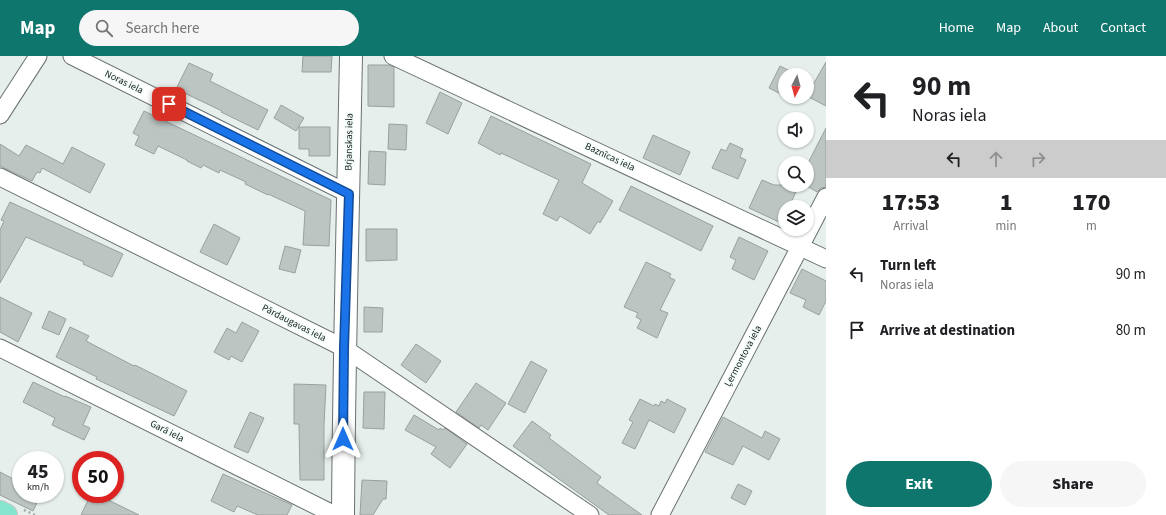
<!DOCTYPE html>
<meta charset="utf-8">
<style>
body{margin:0;font-family:"Source Sans 3",sans-serif;background:#f6f6f6;color:#202124;height:100vh;display:flex;flex-direction:column;font-size:15px;white-space:nowrap}
*{box-sizing:border-box;margin:0}
p{font-size:13px;color:#757577}
.icon{flex:none;width:22px;height:22px;fill:none;stroke:currentColor;stroke-width:2;stroke-linecap:round;stroke-linejoin:round}
.map{position:relative;flex:1;overflow:hidden}
.panel{display:flex;flex-direction:column;background:#fff;width:340px}
.panel>*{flex:none}
.banner{background:#fff;color:#202124;overflow:hidden}
.needle{width:26px;rotate:186deg}
.buttons{position:absolute;left:778px;top:12px;display:grid;gap:8px}
.buttons a{display:grid;place-items:center;width:36px;height:36px;border-radius:50%;background:#fff;box-shadow:0 1px 3px #0004;font-size:20px}
.speed{position:absolute;left:12px;top:395px;display:flex;gap:8px;font-size:20px;font-weight:700;text-align:center}
.speed>*{display:grid;place-content:center;width:52px;height:52px;border-radius:50%;background:#fff;box-shadow:0 1px 3px #0004;line-height:1}
.speed small{font-size:10px;font-weight:400}
.speed .limit{border:6px solid #d22;background:#fff;color:#111}
.pin{position:absolute;display:grid;place-items:center;width:34px;height:34px;color:#fff;margin:-17px;border-radius:8px;box-shadow:0 2px 6px #0006}
.me{position:absolute;width:44px;margin:-22px;rotate:0deg;stroke-linejoin:round;filter:drop-shadow(0 0 3px #0008)}
.turn{display:flex;align-items:center;gap:14px;height:84px;padding:0 20px;font-size:18px}
.turn .icon{width:52px;height:52px;stroke-width:2.5}
.turn b{display:block;font-size:28px;line-height:34px}
.lanes{display:flex;align-items:center;height:38px;padding:0 20px;background:#0003;justify-content:center;gap:20px;direction:ltr}
.lanes .off{opacity:.35}
.eta{display:flex;justify-content:space-evenly;align-items:center;height:68px;text-align:center}
.eta b{font-size:24px;font-weight:800;line-height:28px}
.action{display:flex;gap:8px;margin-top:auto;padding:8px 20px}
.action a{flex:1;height:46px;border-radius:24px;background:#0f766e;color:#fff;font-size:16px;font-weight:800;line-height:46px;text-align:center}
.action a+a{background:#f6f6f6;color:#202124}
ul{padding:0;list-style:none}
li{display:flex;align-items:center;gap:12px;height:56px;padding:0 20px}
li div{flex:1}
li b{display:block;font-size:15px}
li em{font-style:normal}
header{display:flex;align-items:center;gap:24px;box-sizing:border-box;height:56px;padding:0 20px;background:#0f766e;color:#fff}
header strong{font-size:19px}
nav{display:flex;gap:22px;margin-inline-start:auto;font-size:14px}
.search{width:280px;height:36px;background:#f6f6f6;display:flex;align-items:center;gap:10px;box-sizing:border-box;padding:0 14px;border-radius:22px;color:#757577;font-size:15px}
main{display:flex;flex:1;min-height:0}
.map>svg:first-child{display:block}
.building{fill:#bcc5c2;stroke:#98a19e}
.lines{fill:none;stroke-linecap:round;stroke-linejoin:round}
.street-casing{stroke:#69716e;stroke-width:19}
.secondary-casing{stroke:#69716e;stroke-width:24}
.primary-casing{stroke:#c8c9c9;stroke-width:24}
.path{stroke:#a4aba9;stroke-width:2.5;stroke-dasharray:2 3;stroke-linecap:butt}
.street{stroke:#fff;stroke-width:17}
.secondary{stroke:#fff;stroke-width:22}
.primary{stroke:#85e5ce;stroke-width:22}
.route-casing{stroke:#114b97;stroke-width:10}
.route{stroke:#1a73e8;stroke-width:7}
.labels{text-anchor:middle;dominant-baseline:central;stroke-width:3;stroke-linejoin:round;paint-order:stroke}
.street-label{font-size:10px;fill:#1b1f1e;stroke:#f3fdf9}
</style>
<header>
<strong>Map</strong>
<div class="search"><svg class="icon" aria-label="search" viewBox="0 0 24 24"><circle cx="10" cy="10" r="6"/><path d="M15 15l6 6"/></svg>Search here</div>
<nav><a>Home</a><a>Map</a><a>About</a><a>Contact</a></nav>
</header>
<main>
<div class="map">
<svg width="826" height="459" viewBox="0 0 826 459">
<rect width="100%" height="100%" fill="#e6efec"/>
<g class="building">
<polygon points="303,0 332,0 331,16 302,16"/>
<polygon points="826,6 826,50 807,40 807,24 814,27"/>
<polygon points="189,7 213,18 210,25 268,54 258,74 221,56 222,55 176,33"/>
<polygon points="368,9 389,9 394,11 394,51 368,50"/>
<polygon points="780,10 798,19 785,19 785,40 769,32"/>
<polygon points="440,36 462,47 448,78 426,67"/>
<polygon points="281,49 304,62 296,75 274,62"/>
<polygon points="144,55 331,144 329,190 303,189 305,155 268,138 268,139 245,128 246,126 220,114 219,117 203,109 201,112 187,105 187,104 158,90 154,98 135,89 139,80 133,77"/>
<polygon points="491,60 591,108 582,127 613,145 600,167 598,165 590,178 560,160 557,165 543,158 559,124 501,97 500,99 478,87"/>
<polygon points="389,68 407,69 406,94 388,93"/>
<polygon points="299,71 330,71 330,100 309,100 309,93 299,93"/>
<polygon points="826,72 826,131 821,132 817,136 807,130 807,109"/>
<polygon points="653,79 690,96 680,119 643,102"/>
<polygon points="730,87 743,93 740,101 746,104 738,123 712,112 721,93 726,95"/>
<polygon points="0,88 19,100 26,89 63,108 72,91 105,108 90,137 42,112 40,117 37,116 32,125 0,110"/>
<polygon points="369,95 386,96 385,129 368,128"/>
<polygon points="762,124 774,129 799,129 789,151 785,151 785,159 781,167 749,152"/>
<polygon points="631,130 713,170 701,195 619,154"/>
<polygon points="10,146 123,198 112,221 83,208 84,206 26,181 0,227 0,174 4,165 1,164"/>
<polygon points="214,168 240,182 227,209 200,196"/>
<polygon points="366,173 397,173 397,204 366,205"/>
<polygon points="739,181 768,195 754,224 732,213 736,204 730,201"/>
<polygon points="285,190 301,194 295,217 279,213"/>
<polygon points="646,206 671,218 669,221 675,224 660,254 668,257 657,282 637,272 641,264 636,261 638,257 624,251"/>
<polygon points="802,213 826,225 826,245 819,259 803,251 806,244 790,237"/>
<polygon points="0,241 32,257 18,286 0,276"/>
<polygon points="364,251 383,252 382,276 364,276"/>
<polygon points="49,255 66,263 59,279 42,272"/>
<polygon points="242,266 259,275 242,306 231,300 229,304 214,296 227,272 236,277"/>
<polygon points="70,271 89,280 86,285 134,310 135,309 187,335 174,360 96,323 97,321 56,301"/>
<polygon points="416,288 441,305 426,327 401,309"/>
<polygon points="531,305 547,314 525,357 508,348"/>
<polygon points="33,326 65,341 65,340 91,351 83,369 90,372 84,384 52,369 55,362 23,346"/>
<polygon points="476,327 506,347 488,374 481,369 479,372 456,356"/>
<polygon points="294,328 326,329 324,369 324,424 300,424 299,368 294,368"/>
<polygon points="364,336 385,336 384,373 363,372"/>
<polygon points="640,343 654,350 655,348 659,350 661,345 665,347 667,343 686,353 674,377 649,364 635,393 622,387 633,366 629,364"/>
<polygon points="250,356 264,362 248,397 234,391"/>
<polygon points="414,359 439,374 440,372 443,374 445,372 467,388 450,412 431,398 436,391 405,374"/>
<polygon points="723,361 762,382 765,375 780,383 769,404 743,390 733,409 705,396"/>
<polygon points="532,365 551,379 549,382 601,421 597,427 642,459 609,459 513,390"/>
<polygon points="0,416 21,427 21,438 41,438 33,455 0,439"/>
<polygon points="223,418 292,449 287,459 258,459 237,450 234,456 211,445"/>
<polygon points="362,424 387,425 386,443 383,443 373,459 360,459"/>
<polygon points="738,428 752,435 745,449 731,442"/>
<polygon points="91,438 96,438 139,459 81,459"/>
</g>
<g class="lines">
<g class="street-casing">
<g id="street">
<polyline points="72,0 349,138"/>
<polyline points="393,0 826,203"/>
<polyline points="0,59 38,0"/>
<polyline points="0,121 344,292 590,459"/>
<polyline points="0,292 335,459"/>
<polyline points="660,459 826,141"/>
</g>
</g>
<g class="secondary-casing">
<path id="secondary" d="M343,459C344,306 348,153 351,0"/>
</g>
<g class="primary-casing">
<polyline id="primary" points="0,456 6,459"/>
</g>
<polyline class="path" points="24,454 35,459"/>
<use href="#street" class="street"/>
<use href="#secondary" class="secondary"/>
<use href="#primary" class="primary"/>
</g>
<g class="lines">
<g class="route-casing">
<polyline id="route" points="169,48 349,138 344,292 343,383"/>
</g>
<use href="#route" class="route"/>
</g>
<g class="labels">
<g class="street-label">
<text transform="translate(124 26) rotate(26)">Noras iela</text>
<text transform="translate(349 86) rotate(-89)">Brjanskas iela</text>
<text transform="translate(610 101) rotate(25)">Baznīcas iela</text>
<text transform="translate(294 267) rotate(27)">Pārdaugavas iela</text>
<text transform="translate(743 300) rotate(-62)">Ļermontova iela</text>
<text transform="translate(167 375) rotate(27)">Garā iela</text>
</g>
</g>
</svg>
<div class="buttons">
<a><svg class="needle" viewBox="-14 -14 28 28"><path d="M0-13l5 13h-10z" fill="#e53935"/><path d="M0 13l5-13h-10z" fill="#757577"/></svg></a>
<a><svg class="icon" aria-label="sound" viewBox="0 0 24 24"><path d="M4 9h4l5-4v14l-5-4H4zM17 9q2 3 0 6"/></svg></a>
<a><svg class="icon" aria-label="search" viewBox="0 0 24 24"><circle cx="10" cy="10" r="6"/><path d="M15 15l6 6"/></svg></a>
<a><svg class="icon" aria-label="layers" viewBox="0 0 24 24"><path d="M12 4l9 5-9 5-9-5zM3 14l9 5 9-5"/></svg></a>
</div>
<div class="speed"><div>45<small>km/h</small></div><div class="limit">50</div></div>
<div class="pin" style="left:169px;top:48px;background:#d93025"><svg class="icon" aria-label="arrive" viewBox="0 0 24 24"><path d="M6 21V4h12l-3 4 3 4H6"/></svg></div>
<svg class="me" style="left:343px;top:383px" viewBox="-20 -20 40 40"><path d="M0-17L14 15 0 8-14 15z" fill="#1a73e8" stroke="#fff" stroke-width="4"/></svg>
</div>
<section class="panel">
<div class="banner">
<div class="turn"><svg class="icon" aria-label="left" viewBox="0 0 24 24"><path d="M17 20v-9H6M10 6l-5 5 5 5"/></svg><div><b>90 m</b>Noras iela</div></div>
<div class="lanes"><svg class="icon" aria-label="left" viewBox="0 0 24 24"><path d="M17 20v-9H6M10 6l-5 5 5 5"/></svg><svg class="icon off" aria-label="ahead" viewBox="0 0 24 24"><path d="M12 20V5M6 11l6-6 6 6"/></svg><svg class="icon off" aria-label="right" viewBox="0 0 24 24"><path d="M7 20v-9h11M14 6l5 5-5 5"/></svg></div>
</div>
<div class="eta">
<div><b>17:53</b><p>Arrival</p></div>
<div><b>1</b><p>min</p></div>
<div><b>170</b><p>m</p></div>
</div>
<ul>
<li><svg class="icon" aria-label="left" viewBox="0 0 24 24"><path d="M17 20v-9H6M10 6l-5 5 5 5"/></svg><div><b>Turn left</b><p>Noras iela</p></div><em>90 m</em></li>
<li><svg class="icon" aria-label="arrive" viewBox="0 0 24 24"><path d="M6 21V4h12l-3 4 3 4H6"/></svg><div><b>Arrive at destination</b></div><em>80 m</em></li>
</ul>
<div class="action"><a>Exit</a><a>Share</a></div>
</section>
</main>
